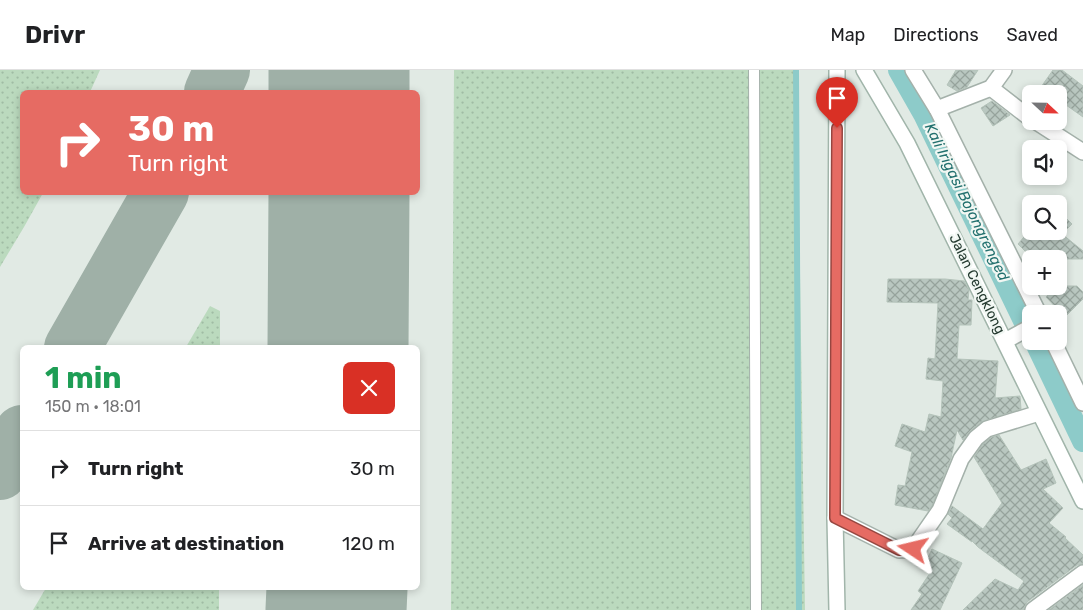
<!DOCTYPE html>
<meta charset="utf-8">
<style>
body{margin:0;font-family:Rubik,sans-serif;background:#f2f2f2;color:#202124;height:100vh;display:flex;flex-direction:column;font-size:19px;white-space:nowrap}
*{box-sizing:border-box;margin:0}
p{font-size:16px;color:#757577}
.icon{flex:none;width:28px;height:28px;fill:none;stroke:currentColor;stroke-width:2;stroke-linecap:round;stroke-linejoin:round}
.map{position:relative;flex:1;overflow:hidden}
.drawer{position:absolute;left:20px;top:275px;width:400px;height:245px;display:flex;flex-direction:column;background:#fff;border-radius:8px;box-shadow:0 2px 8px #0003}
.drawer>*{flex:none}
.hud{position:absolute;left:20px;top:20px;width:400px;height:105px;border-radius:8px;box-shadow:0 2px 8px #0003;background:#e66b63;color:#fff;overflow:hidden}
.needle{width:32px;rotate:112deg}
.controls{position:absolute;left:1022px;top:15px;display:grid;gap:10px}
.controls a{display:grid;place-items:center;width:45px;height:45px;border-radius:8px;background:#fff;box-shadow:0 2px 8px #0003;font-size:25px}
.pin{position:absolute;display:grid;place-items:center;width:42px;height:42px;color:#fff;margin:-51px -21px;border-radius:50% 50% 50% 0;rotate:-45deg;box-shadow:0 0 5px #0007}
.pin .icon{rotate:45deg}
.me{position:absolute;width:55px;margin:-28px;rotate:280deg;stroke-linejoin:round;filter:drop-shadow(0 0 4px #0008)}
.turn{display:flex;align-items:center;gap:18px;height:105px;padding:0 25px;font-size:22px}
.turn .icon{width:65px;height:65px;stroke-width:2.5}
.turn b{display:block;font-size:35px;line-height:42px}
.round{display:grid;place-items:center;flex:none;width:52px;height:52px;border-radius:8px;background:#f2f2f2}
.overview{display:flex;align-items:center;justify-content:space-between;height:85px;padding:0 25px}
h1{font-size:30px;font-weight:700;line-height:38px;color:#1e9e55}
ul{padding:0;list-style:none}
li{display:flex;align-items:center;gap:15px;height:75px;padding:0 25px;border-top:1px solid #e0e0e0}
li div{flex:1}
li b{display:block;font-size:19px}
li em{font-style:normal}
header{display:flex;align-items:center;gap:30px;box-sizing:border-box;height:70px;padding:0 25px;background:#fff;border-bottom:1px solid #e0e0e0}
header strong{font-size:24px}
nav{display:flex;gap:28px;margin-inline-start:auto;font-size:18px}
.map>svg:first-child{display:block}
.grass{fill:url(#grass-dots)}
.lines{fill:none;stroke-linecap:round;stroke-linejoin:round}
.stream{stroke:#8dcbc9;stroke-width:6}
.canal{stroke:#8dcbc9;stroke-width:22}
.taxiway{stroke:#9fb0a7;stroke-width:56}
.runway{stroke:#9fb0a7;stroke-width:141}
.building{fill:url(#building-cross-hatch);stroke:#b4c3ba}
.service-casing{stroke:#a4b1aa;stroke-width:12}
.minor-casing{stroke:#a4b1aa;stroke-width:18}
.secondary-casing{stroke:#a1b5aa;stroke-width:18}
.service{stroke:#fff;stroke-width:10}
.minor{stroke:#fff;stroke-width:15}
.secondary{stroke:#fff;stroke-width:15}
.route-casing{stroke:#964640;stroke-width:12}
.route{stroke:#e66b63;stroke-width:9}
.labels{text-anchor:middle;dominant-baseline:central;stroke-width:4.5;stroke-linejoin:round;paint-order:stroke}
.street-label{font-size:14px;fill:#23392f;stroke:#f1f7f3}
.water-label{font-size:15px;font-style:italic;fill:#22706e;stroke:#f1f7f3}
</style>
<header>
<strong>Drivr</strong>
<nav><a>Map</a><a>Directions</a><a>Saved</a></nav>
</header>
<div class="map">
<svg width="1083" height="540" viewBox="0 0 1083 540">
<defs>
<pattern id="grass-dots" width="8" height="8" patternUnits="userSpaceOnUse" patternTransform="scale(1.25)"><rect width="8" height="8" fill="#bbdabe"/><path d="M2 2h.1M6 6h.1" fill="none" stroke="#a0bca4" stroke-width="1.8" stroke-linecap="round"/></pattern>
<pattern id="building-cross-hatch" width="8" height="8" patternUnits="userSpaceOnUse" patternTransform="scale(1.25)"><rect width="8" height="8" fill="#b9c7c0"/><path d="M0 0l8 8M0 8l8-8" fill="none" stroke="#96a39c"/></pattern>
</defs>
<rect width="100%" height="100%" fill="#e1eae4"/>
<g class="grass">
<polygon points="0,0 100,0 90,22 22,22 22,122 43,123 24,157 0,197"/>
<polygon points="454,0 797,0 805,540 451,540"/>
<polygon points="210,236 220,241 220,277 186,277"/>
<polygon points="46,518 219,518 219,540 33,540"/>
</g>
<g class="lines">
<polyline class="stream" points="796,0 799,540"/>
<g class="canal">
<polyline points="899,0 924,44 1031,265"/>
<polyline points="1035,271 1083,371"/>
</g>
<g class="taxiway">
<polyline points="212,22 222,0"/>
<polyline points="72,278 161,122"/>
<polyline points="0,402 22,363"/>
</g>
<g class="runway">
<polyline points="339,22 339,0"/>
<polyline points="338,278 339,122"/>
<polyline points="336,540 337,518"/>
</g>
</g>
<g class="building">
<polygon points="956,0 978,0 967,17 957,21 947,15"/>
<polygon points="1053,0 1062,0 1083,16 1083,47 1059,30 1059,24 1050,24 1041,17"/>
<polygon points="992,31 1010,45 993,56 981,38"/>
<polygon points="1059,141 1072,154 1062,164 1083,181 1083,189 1033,189 1018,174 1031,159 1031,161 1059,161"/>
<polygon points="888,209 945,209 964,211 969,220 968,230 972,230 971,255 959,255 957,289 998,291 995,328 1020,326 1021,339 981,352 970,361 963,370 957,360 951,388 932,436 928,441 895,435 898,415 905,416 912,382 895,376 902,354 925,362 929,344 941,347 943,311 926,309 928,288 935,289 938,233 887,232"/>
<polygon points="1056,216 1077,216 1083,222 1083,229 1065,247 1046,227"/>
<polygon points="999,365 1021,400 1046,389 1056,413 1043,419 1063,438 1049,453 1066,467 1065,468 1083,485 1083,494 1077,495 1027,532 1025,536 1024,540 963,540 995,509 1018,520 1024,511 978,477 972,471 972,472 947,454 952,448 948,444 952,436 983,459 1002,433 974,387 983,374 992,367"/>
<polygon points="932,479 962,493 940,540 911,540 922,524 918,521 932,500 924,496"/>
<polygon points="1083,515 1083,540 1049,540"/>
</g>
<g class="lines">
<g class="service-casing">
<polyline id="service" points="754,0 756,540"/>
</g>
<g class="minor-casing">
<g id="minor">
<polyline points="913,0 937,39 1039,244"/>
<polyline points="991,18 1031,49"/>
<polyline points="937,39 991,18 1004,0"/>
<polyline points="1035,51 1083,82"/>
<polyline points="1005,271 1031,257"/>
<polyline points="1053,271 1083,333"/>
<polyline points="835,448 899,480 913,479 940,440 961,389 976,368 987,359 1039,343"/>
<polyline points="1033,540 1083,503"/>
</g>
</g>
<g class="secondary-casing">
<g id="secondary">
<polyline points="837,0 835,448 837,540"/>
<polyline points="864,0 907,73 1083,431"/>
</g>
</g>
<use href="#service" class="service"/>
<use href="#minor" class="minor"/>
<use href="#secondary" class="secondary"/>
</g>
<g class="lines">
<g class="route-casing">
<polyline id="route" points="837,58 835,448 899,480 913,479"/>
</g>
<use href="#route" class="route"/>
</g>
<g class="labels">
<g class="street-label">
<text transform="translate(977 214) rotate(64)">Jalan Cengklong</text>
</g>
<g class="water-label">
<text transform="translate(967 132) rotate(64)">Kali Irigasi Bojongrenged</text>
</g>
</g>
</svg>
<div class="controls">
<a><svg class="needle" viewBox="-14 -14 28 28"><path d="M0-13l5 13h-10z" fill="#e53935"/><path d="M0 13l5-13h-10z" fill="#757577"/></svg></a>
<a><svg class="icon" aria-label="sound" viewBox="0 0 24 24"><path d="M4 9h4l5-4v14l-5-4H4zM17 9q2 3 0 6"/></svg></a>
<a><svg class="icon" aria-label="search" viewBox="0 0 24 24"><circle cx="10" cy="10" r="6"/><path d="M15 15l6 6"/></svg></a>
<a>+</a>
<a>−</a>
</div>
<div class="pin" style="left:837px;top:58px;background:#d93025"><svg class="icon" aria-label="arrive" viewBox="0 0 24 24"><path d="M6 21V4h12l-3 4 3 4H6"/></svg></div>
<svg class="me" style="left:913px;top:479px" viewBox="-20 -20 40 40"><path d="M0-17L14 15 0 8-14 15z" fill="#e66b63" stroke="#fff" stroke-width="4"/></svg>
<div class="hud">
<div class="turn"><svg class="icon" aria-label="right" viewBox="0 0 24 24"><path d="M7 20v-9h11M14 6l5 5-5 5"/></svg><div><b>30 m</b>Turn right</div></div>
</div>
<section class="drawer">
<div class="overview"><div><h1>1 min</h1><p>150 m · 18:01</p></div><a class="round" style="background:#d93025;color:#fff"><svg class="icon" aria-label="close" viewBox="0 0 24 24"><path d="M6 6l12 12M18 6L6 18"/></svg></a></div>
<ul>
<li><svg class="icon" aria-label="right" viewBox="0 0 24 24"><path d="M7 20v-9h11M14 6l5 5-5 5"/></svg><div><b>Turn right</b></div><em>30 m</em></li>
<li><svg class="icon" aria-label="arrive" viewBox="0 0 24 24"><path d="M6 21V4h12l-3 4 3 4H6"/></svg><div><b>Arrive at destination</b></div><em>120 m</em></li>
</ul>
</section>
</div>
